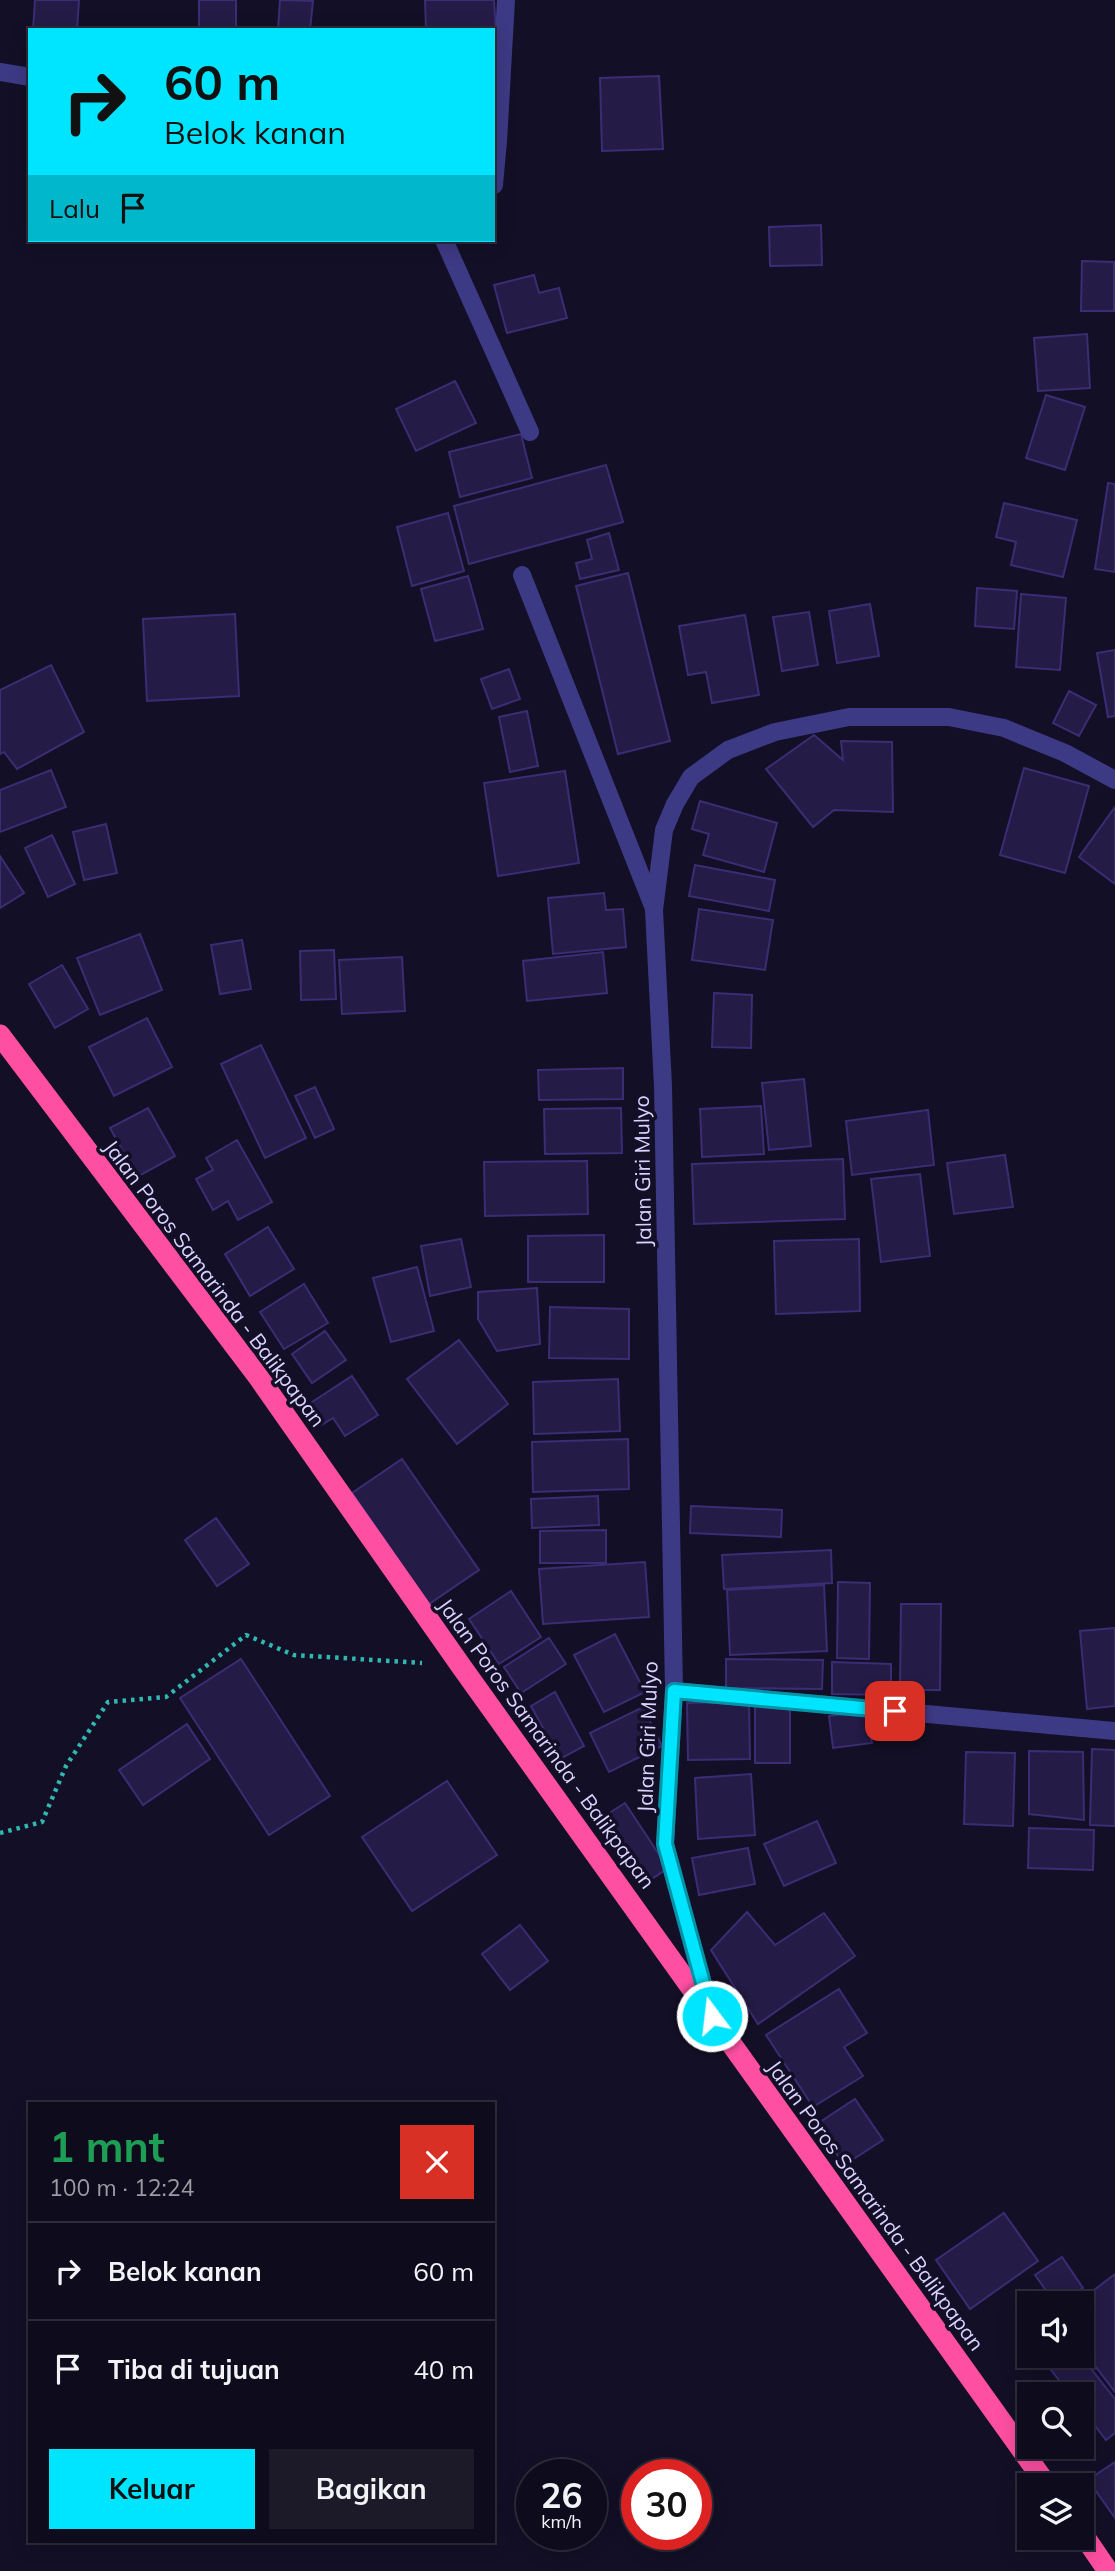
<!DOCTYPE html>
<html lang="id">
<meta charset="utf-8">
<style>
body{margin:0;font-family:Mulish,sans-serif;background:#1c1929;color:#f1f3f6;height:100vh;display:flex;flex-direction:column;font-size:26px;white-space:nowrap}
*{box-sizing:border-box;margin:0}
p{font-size:23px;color:#9b9ba3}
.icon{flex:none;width:38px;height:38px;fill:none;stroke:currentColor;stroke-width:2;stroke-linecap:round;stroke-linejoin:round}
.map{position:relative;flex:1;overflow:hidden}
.panel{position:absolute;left:28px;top:2102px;width:467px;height:441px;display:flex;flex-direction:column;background:#0e0b1c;border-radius:0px;box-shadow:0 4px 18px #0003,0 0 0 2px #2e2b3b}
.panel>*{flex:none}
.hud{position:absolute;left:28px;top:28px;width:467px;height:214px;border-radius:0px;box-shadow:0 4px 18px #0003,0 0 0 2px #2e2b3b;background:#00e5ff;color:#111;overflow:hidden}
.buttons{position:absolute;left:1017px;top:2291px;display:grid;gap:14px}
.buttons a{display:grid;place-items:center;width:77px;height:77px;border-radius:0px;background:#0e0b1c;box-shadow:0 4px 18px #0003,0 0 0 2px #2e2b3b;font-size:35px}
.speed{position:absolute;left:516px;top:2459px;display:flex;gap:14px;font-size:35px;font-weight:700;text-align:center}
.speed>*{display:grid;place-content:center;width:91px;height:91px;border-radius:50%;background:#0e0b1c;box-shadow:0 4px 18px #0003,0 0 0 2px #2e2b3b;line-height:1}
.speed small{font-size:18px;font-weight:400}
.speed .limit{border:10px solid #d22;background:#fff;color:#111}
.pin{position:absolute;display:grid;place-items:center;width:60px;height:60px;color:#fff;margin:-30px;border-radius:14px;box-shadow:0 4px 10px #0006}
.me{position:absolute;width:77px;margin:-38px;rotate:345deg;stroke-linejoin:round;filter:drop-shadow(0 0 5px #0008)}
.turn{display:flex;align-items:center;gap:24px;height:147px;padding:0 21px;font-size:32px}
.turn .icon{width:91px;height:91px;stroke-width:2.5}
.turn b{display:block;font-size:49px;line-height:60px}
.then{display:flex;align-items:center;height:66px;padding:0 21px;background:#0003;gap:14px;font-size:26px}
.round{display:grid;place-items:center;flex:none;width:74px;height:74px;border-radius:0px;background:#1c1929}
.head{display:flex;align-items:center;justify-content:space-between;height:119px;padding:0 21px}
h1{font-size:42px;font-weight:700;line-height:52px;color:#1e9e55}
.cta{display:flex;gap:14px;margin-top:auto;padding:14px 21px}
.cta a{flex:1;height:80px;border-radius:0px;background:#00e5ff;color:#111;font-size:28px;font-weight:700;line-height:80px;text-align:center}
.cta a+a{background:#1c1929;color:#f1f3f6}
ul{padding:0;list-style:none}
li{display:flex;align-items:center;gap:21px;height:98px;padding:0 21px;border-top:2px solid #2e2b3b}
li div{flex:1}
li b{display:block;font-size:26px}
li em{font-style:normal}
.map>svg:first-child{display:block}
.building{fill:#241b47;stroke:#3b2d73;stroke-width:2}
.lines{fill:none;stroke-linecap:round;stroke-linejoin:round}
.path{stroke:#2fb8b0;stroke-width:4.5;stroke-dasharray:3.5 5;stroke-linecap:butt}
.street{stroke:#3d3a85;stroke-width:18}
.highway{stroke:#ff4fa3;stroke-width:21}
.route-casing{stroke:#0095a6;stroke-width:18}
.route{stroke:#00e5ff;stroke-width:12}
.labels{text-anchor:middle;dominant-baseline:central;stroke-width:7;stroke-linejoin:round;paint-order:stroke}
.street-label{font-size:21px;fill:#d9d4ff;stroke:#130f26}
</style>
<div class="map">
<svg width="1115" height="2571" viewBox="0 0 1115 2571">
<rect width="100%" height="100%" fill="#130f26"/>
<g class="building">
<polygon points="35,0 79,0 77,30 33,30"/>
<rect x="199" y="0" width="37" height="30"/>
<polygon points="280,0 313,1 310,30 278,30"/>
<polygon points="425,0 494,0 496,34 494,34 494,30 426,30"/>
<polygon points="659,76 663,149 602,151 600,78"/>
<polygon points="821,225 822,265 770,266 769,227"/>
<polygon points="1082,261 1114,262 1114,311 1081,311"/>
<polygon points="534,275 539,293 559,288 567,318 507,333 494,285"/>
<polygon points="1087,334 1090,388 1038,391 1034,338"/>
<polygon points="455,381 476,423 416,451 396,409"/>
<polygon points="1046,395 1085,407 1065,470 1026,458"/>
<polygon points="521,434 532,478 460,497 449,452"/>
<polygon points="606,465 623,522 469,564 454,506"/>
<polygon points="1108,483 1115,484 1115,572 1095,569"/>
<polygon points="1004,503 1077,520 1063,577 1011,565 1016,542 996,537"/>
<polygon points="448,513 464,571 412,586 397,527"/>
<polygon points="609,533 619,570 580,579 576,563 592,559 587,540"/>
<polygon points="628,573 670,741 618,754 576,586"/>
<polygon points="468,576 483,629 435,641 421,589"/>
<polygon points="977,588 1017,591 1014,629 975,626"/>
<polygon points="1021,594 1066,598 1060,670 1016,667"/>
<polygon points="870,604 879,656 837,663 829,611"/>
<polygon points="809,612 818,665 782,671 773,617"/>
<polygon points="235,614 239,696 147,701 143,619"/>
<polygon points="745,615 759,695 712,703 706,672 688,675 679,626"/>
<polygon points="1115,650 1115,716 1108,717 1097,653"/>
<polygon points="51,665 84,732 17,769 4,752 0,754 0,690"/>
<polygon points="509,669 520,699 492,709 481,679"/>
<polygon points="1069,691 1096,705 1079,736 1053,723"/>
<polygon points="527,711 538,766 510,772 499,717"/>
<polygon points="814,735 843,760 841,741 892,742 893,812 834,810 813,827 766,769"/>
<polygon points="1024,768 1089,786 1065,873 1000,855"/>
<polygon points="51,770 66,807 0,832 0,790"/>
<polygon points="565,771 579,863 498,876 484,783"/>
<polygon points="700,801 777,823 764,872 703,855 709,834 692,829"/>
<polygon points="1115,807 1115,884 1079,857"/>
<polygon points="106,824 117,873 84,880 73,832"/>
<polygon points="52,835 75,884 48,897 25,848"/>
<polygon points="0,856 24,893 0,908"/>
<polygon points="695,865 775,880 769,911 689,896"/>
<polygon points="604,893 606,910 623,909 626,947 553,954 548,898"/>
<polygon points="699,909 773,920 765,970 692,960"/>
<polygon points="140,934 162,990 100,1015 77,958"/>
<polygon points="242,940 251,989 220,994 211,945"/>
<polygon points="334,950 336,999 301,1000 300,951"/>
<polygon points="603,952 607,993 527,1001 523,961"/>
<polygon points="402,957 405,1011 342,1014 339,960"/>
<polygon points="62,965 88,1009 55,1028 29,984"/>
<polygon points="714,993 752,995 751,1048 712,1047"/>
<polygon points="147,1018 172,1067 114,1096 89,1047"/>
<polygon points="261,1045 306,1138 265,1158 221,1064"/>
<polygon points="623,1068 623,1099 539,1100 538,1070"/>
<polygon points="804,1079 811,1146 769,1150 762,1083"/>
<polygon points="315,1087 334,1129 315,1138 295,1096"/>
<polygon points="761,1106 764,1154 702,1157 700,1109"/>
<polygon points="148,1108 175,1156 137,1177 110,1128"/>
<polygon points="621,1108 622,1153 545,1154 544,1109"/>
<polygon points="928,1110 934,1165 852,1175 846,1121"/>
<polygon points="237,1140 272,1202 238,1220 228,1201 213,1210 196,1179 213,1170 206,1158"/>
<polygon points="1005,1155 1013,1207 954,1214 947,1163"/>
<polygon points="843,1159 845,1219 694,1224 692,1164"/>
<polygon points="587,1161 588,1214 485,1216 484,1162"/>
<polygon points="920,1174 930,1256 881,1262 871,1179"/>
<polygon points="268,1227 294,1269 250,1296 225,1254"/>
<polygon points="604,1235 604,1282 528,1282 528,1236"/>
<polygon points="461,1239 471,1287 430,1296 421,1246"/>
<polygon points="859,1239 860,1311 776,1314 774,1241"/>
<polygon points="417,1267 434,1331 391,1342 373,1278"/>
<polygon points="304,1284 328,1323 284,1349 260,1312"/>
<polygon points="537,1288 540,1344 497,1351 478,1319 478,1292"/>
<polygon points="550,1307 629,1309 629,1359 549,1358"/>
<polygon points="325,1331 346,1360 312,1383 292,1354"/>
<polygon points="459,1340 508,1404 457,1444 407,1379"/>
<polygon points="352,1376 378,1415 345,1436 333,1418 320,1426 306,1406"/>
<polygon points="618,1379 620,1431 534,1434 533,1382"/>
<polygon points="628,1439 629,1489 533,1492 532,1442"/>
<polygon points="402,1459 479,1570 429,1604 352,1493"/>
<polygon points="598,1496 599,1525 532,1528 531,1499"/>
<polygon points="691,1506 782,1510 781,1537 690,1533"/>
<polygon points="216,1518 249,1564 217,1586 185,1540"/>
<polygon points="606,1530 606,1563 540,1563 540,1531"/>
<polygon points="831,1550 832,1583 724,1589 722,1555"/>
<polygon points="645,1562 649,1617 543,1624 539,1569"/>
<polygon points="838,1582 870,1583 869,1659 837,1658"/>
<polygon points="824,1585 827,1651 730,1655 727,1590"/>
<polygon points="511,1591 541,1637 499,1664 469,1619"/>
<polygon points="901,1604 941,1604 940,1690 900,1690"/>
<polygon points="1115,1628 1115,1706 1087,1709 1080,1631"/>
<polygon points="615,1634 645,1692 604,1712 574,1655"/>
<polygon points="549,1638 566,1664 521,1693 504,1667"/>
<polygon points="241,1659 330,1796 269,1835 180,1698"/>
<polygon points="726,1659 823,1660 822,1689 726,1688"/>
<polygon points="832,1662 891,1664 891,1695 832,1694"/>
<polygon points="555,1692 584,1746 560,1759 531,1706"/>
<polygon points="749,1702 750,1759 688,1760 687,1703"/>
<polygon points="790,1703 790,1763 755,1763 755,1704"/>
<polygon points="643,1707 662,1746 609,1772 590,1733"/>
<polygon points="868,1711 872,1743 833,1748 829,1716"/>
<polygon points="187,1724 210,1759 143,1805 119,1770"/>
<polygon points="1092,1749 1115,1750 1115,1826 1090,1825"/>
<polygon points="1029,1751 1083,1752 1084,1820 1029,1814"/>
<polygon points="966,1752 1015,1753 1013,1826 964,1824"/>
<polygon points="751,1774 755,1835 698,1839 695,1778"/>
<polygon points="447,1781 497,1855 412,1911 362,1837"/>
<polygon points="625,1803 668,1868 646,1883 603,1817"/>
<polygon points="817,1821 836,1863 784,1886 764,1844"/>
<polygon points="1029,1828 1094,1830 1093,1870 1028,1868"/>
<polygon points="748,1848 755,1884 699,1895 692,1858"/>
<polygon points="747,1912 775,1945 824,1913 855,1956 758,2024 711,1950"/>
<polygon points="520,1925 548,1961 510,1990 482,1954"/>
<polygon points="839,1989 867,2033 844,2047 863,2076 813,2107 766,2035"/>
<polygon points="855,2099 883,2140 844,2165 817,2124"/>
<polygon points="1004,2213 1038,2261 970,2309 936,2260"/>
<polygon points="1062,2257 1083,2288 1062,2303 1055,2303 1035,2275"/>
<polygon points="1115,2274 1115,2392 1082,2349 1082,2303 1077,2303"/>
<polygon points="1040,2356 1081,2356 1115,2399 1115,2433 1106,2440 1082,2409 1082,2394 1070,2394"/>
<polygon points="1115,2462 1115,2518 1088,2480"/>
</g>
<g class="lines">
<polyline class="path" points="0,1833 42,1822 66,1766 108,1702 166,1697 246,1635 294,1655 422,1663"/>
<g class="street">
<polyline points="0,72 30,77"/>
<polyline points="494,185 498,141 506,0"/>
<polyline points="444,240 530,432"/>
<polyline points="522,575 653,906"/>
<polyline points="674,1691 1115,1731"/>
<polyline points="710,2010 665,1844 674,1691 663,1086 654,910 664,830 675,804 691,777 728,750 775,732 849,717 949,717 1004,728 1065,753 1115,780"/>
</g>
<g class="highway">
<polyline points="0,1035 259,1378 461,1666 1047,2485"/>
<polyline points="1082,2533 1108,2571"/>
</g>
</g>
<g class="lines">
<g class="route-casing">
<polyline id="route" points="712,2016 665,1844 674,1691 895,1711"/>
</g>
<use href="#route" class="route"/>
</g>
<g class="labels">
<g class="street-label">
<text transform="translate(642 1171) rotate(-91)">Jalan Giri Mulyo</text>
<text transform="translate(215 1283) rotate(53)">Jalan Poros Samarinda - Balikpapan</text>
<text transform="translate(647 1737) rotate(-88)">Jalan Giri Mulyo</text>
<text transform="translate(547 1743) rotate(54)">Jalan Poros Samarinda - Balikpapan</text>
<text transform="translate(876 2205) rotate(54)">Jalan Poros Samarinda - Balikpapan</text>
</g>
</g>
</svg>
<div class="buttons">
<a><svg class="icon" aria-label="sound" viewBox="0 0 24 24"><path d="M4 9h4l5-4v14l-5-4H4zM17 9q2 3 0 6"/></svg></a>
<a><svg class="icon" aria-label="search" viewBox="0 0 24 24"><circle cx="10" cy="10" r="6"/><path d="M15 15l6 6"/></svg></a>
<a><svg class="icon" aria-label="layers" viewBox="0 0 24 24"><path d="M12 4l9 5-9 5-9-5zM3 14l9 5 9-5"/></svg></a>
</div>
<div class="speed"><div>26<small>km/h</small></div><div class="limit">30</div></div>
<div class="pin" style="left:895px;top:1711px;background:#d93025"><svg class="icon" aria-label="arrive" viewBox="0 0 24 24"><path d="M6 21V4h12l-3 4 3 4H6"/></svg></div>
<svg class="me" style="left:712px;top:2016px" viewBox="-20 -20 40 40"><circle r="17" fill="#00e5ff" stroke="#fff" stroke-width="3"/><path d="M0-11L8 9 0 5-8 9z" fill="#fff"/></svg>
<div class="hud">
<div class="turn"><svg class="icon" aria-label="right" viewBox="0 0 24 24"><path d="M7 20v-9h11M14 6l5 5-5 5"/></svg><div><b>60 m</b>Belok kanan</div></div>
<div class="then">Lalu<svg class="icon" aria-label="arrive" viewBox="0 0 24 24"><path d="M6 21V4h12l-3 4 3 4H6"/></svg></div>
</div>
<section class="panel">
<div class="head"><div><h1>1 mnt</h1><p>100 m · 12:24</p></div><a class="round" style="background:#d93025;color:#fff"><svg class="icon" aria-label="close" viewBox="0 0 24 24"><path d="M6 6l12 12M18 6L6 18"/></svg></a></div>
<ul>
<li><svg class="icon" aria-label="right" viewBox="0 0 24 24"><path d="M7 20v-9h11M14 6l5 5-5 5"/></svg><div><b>Belok kanan</b></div><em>60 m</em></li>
<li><svg class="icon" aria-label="arrive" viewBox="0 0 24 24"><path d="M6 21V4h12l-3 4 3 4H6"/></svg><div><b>Tiba di tujuan</b></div><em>40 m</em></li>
</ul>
<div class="cta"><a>Keluar</a><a>Bagikan</a></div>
</section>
</div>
